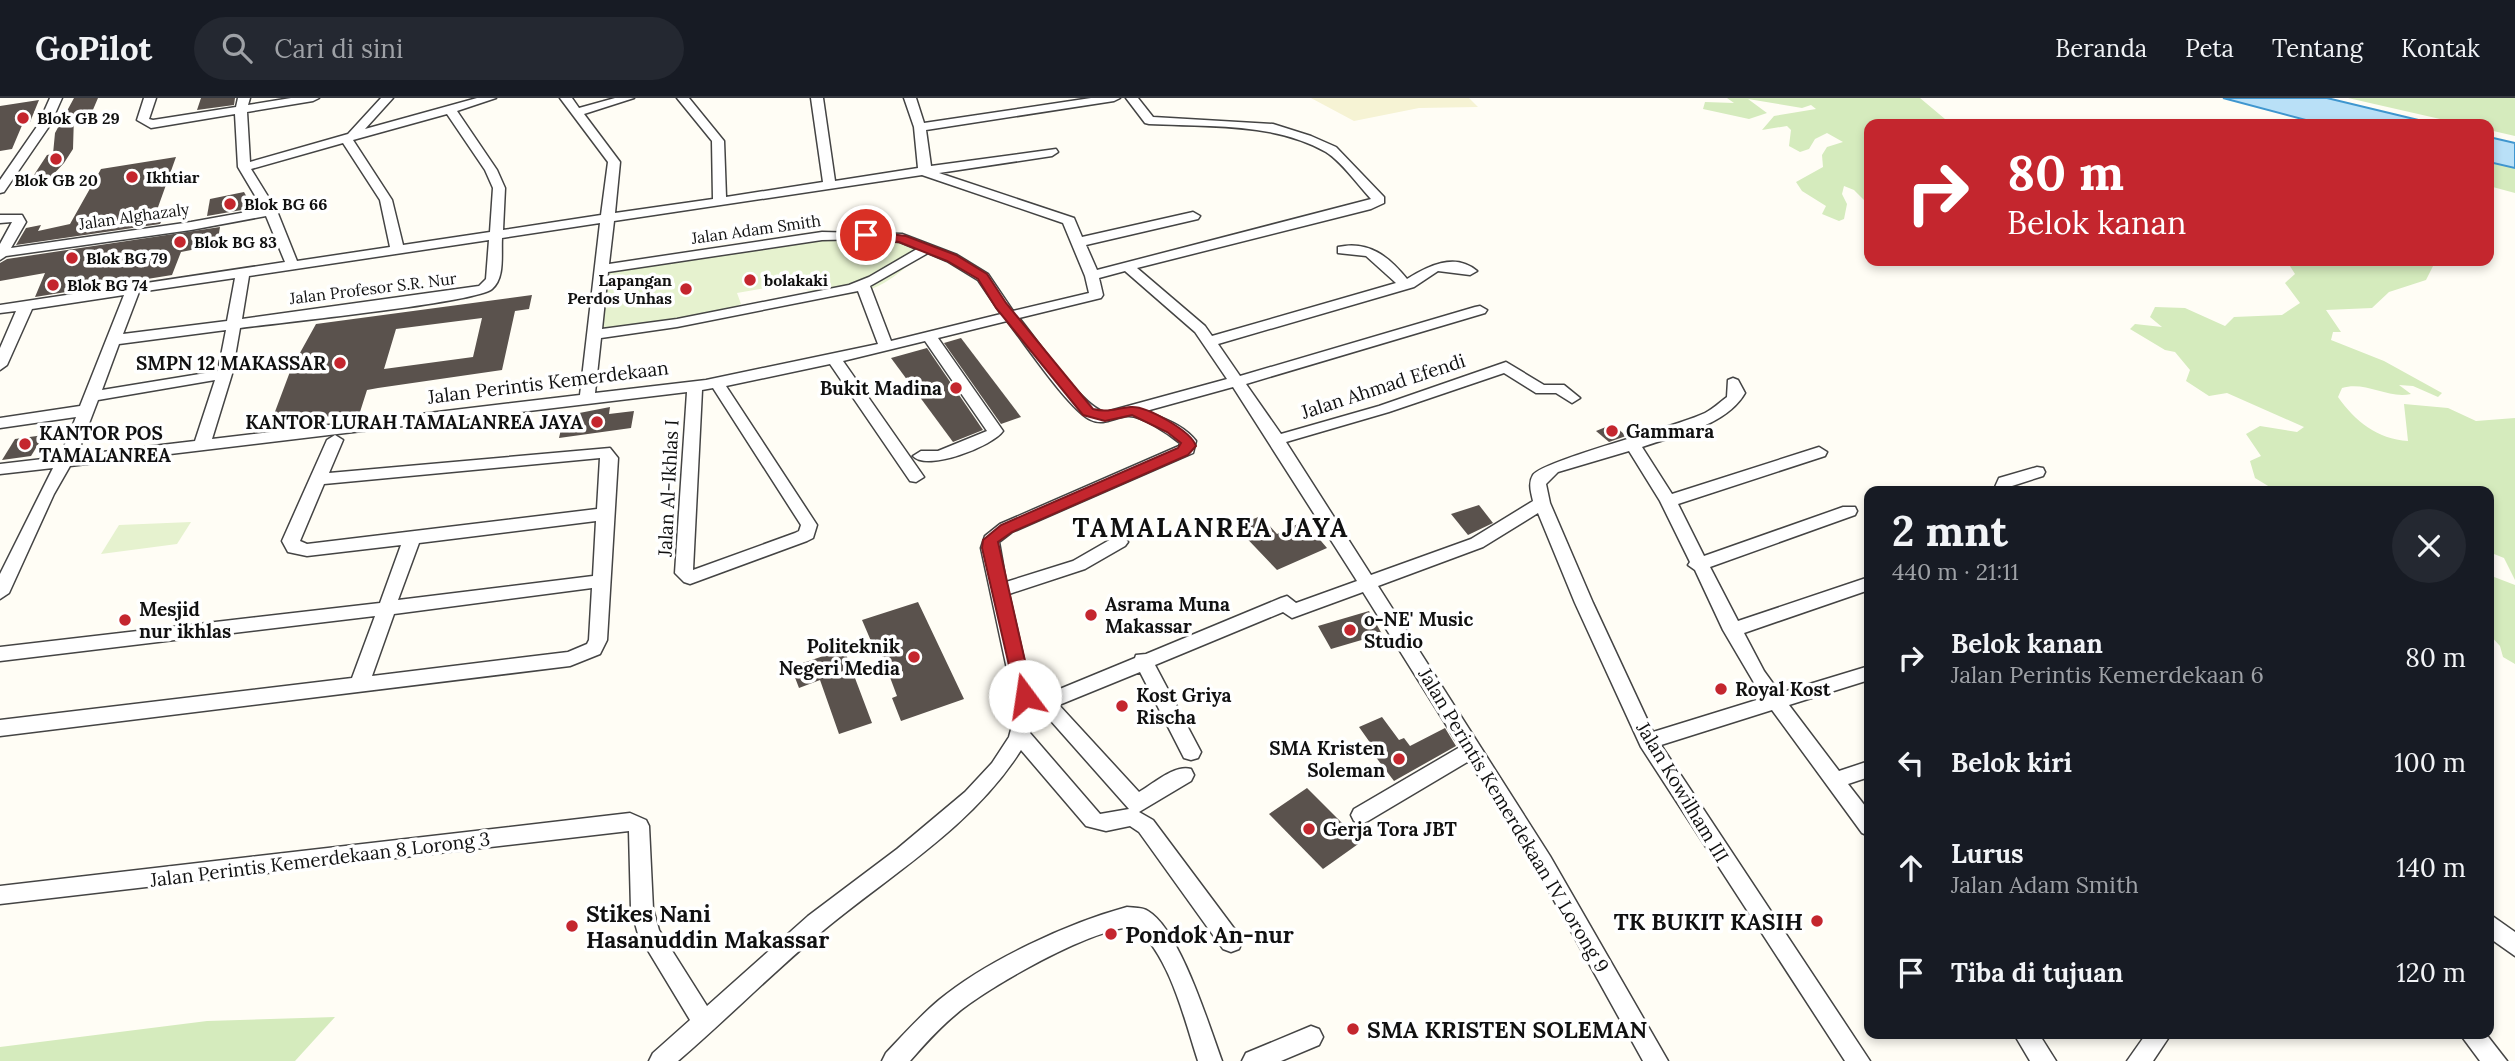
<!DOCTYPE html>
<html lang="id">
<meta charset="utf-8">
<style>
body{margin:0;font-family:Lora,serif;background:#242831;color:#f1f3f6;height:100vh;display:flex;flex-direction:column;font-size:26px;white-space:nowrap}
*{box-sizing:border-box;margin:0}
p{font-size:23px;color:#9ea1a6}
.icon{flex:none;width:38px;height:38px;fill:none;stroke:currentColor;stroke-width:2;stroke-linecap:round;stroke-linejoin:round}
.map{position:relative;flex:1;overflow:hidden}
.drawer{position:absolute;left:1864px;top:388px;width:630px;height:553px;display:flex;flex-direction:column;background:#171b24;border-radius:14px;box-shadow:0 4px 10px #0003}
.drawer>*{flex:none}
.guide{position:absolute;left:1864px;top:21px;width:630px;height:147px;border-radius:14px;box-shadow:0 4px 10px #0003;background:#c4262e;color:#fff;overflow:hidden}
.pin{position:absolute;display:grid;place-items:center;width:60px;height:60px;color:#fff;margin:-30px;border:4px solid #fff;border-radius:50%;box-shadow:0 2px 7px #0007}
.me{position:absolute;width:77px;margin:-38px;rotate:346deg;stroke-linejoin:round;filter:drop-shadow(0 0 5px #0008)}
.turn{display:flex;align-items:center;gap:24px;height:147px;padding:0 28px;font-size:32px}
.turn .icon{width:91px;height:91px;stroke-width:2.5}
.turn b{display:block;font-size:49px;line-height:60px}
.round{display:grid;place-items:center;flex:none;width:74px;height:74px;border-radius:37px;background:#242831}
.headline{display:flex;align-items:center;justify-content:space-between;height:119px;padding:0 28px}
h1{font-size:42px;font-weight:700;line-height:52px}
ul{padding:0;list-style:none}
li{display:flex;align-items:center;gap:21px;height:105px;padding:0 28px}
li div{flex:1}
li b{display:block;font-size:26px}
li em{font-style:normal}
header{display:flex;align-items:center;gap:42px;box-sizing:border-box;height:98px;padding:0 35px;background:#171b24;border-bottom:2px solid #363941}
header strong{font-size:33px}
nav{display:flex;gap:38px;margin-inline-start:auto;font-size:24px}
.search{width:490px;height:63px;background:#242831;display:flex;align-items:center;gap:18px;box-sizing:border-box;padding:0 24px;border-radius:38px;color:#9ea1a6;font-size:26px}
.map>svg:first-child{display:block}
.farmland{fill:#f6f3d4}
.green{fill:#d5ebbd}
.pitch{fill:#e6f2cf}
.water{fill:#b9e0f7;stroke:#3f96cf;stroke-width:2}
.building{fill:#5a524d;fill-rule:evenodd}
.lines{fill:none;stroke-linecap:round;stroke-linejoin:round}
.street-casing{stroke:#444;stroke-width:3}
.street{fill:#fff;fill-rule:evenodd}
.route{fill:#c4262e;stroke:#7f191e;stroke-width:2}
.poi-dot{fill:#c4262e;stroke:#fff;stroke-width:2.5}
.labels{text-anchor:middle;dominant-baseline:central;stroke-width:7;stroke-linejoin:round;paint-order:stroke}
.far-poi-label{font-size:16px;font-weight:bold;fill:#111;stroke:#fff;text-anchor:start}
.far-street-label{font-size:16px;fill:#111;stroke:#fff}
.poi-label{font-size:19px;font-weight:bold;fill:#111;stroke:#fff;text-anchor:start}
.street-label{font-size:19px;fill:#111;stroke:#fff}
.near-poi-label{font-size:23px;font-weight:bold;fill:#111;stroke:#fff;text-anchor:start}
.district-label{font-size:26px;font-weight:bold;letter-spacing:2px;fill:#111;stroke:#fff}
</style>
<header>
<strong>GoPilot</strong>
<div class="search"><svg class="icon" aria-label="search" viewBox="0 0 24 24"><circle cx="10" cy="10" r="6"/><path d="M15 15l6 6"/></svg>Cari di sini</div>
<nav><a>Beranda</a><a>Peta</a><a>Tentang</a><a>Kontak</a></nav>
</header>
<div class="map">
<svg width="2515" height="963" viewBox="0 0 2515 963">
<rect width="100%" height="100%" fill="#fffdf5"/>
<polygon class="farmland" points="1311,0 1469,0 1478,9 1419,10 1354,23"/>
<g class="green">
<polygon points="1727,0 1920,0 1945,21 1943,26 1869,26 1869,103 1866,104 1854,92 1844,88 1842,96 1847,106 1844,121 1839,123 1822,116 1826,108 1802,93 1796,84 1823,69 1822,57 1827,49 1843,44 1827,35 1815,41 1809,51 1800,54 1789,48 1791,32 1787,28 1762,32 1774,18 1816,11 1811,7 1802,10 1748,1 1767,15 1749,21 1703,11 1705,4 1734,5"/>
<polygon points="2348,0 2515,0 2515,38 2489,32 2488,26 2462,26"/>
<polygon points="2488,64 2515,70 2515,95 2489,88"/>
<path d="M2281,163L2435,164L2426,182L2389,194L2372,210L2326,212L2341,234H2333L2331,242L2384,263L2442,295L2438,299L2413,288L2399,287L2411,296C2387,301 2366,283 2342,290L2338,299C2355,323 2377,341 2408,343L2404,306L2448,310L2476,323L2515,320V482L2504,460L2489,454L2488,394H2278L2255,380L2250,363L2261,358L2246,336L2260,328L2297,334L2304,329L2227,295L2209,298L2186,283L2190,272L2175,254L2165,252L2130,231L2135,226L2162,229L2150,219L2155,209L2185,210L2225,228L2234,219L2282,217L2300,205L2285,185L2295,176L2288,165Z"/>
<polygon points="2489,477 2515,487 2515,566 2503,559 2500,548 2489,536"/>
<polygon points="335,919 295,963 0,963 0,949 207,923"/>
</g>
<g class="pitch">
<path d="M862,133L899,137L928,148C897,180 867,205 820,194C808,192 799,192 789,186L737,195L741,206L723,215L602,236L608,166Z"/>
<polygon points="191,424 177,446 101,456 119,427"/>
</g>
<g class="water">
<polygon points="2223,0 2327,0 2435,26 2321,26"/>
<polygon points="2489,39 2515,45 2515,70 2489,64"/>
</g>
<g class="building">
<polygon points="74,0 98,0 92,14 74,17 73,51 64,65 49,81 30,83 47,57 53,56 55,35"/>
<polygon points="201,0 235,0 234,7 197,12"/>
<polygon points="39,2 30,24 23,25 12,51 0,53 0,8"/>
<polygon points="176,59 157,112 168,110 160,126 16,147 26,130 41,127 38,133 70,126 101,71"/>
<polygon points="244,94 253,110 207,118 210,101"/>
<polygon points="220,129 217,147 181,154 172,177 35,199 45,175 0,183 0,165 7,161"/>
<path d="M532,197L529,211L515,213L502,272L378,290L367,292L360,314L270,327L291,271L316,226ZM482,220L473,259L384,271L396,231Z"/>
<polygon points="961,240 1021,319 1001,326 944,245"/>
<polygon points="927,250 983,332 953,344 891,260"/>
<polygon points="610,309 609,316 634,313 631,330 559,340 564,318"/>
<polygon points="1613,326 1626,338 1609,344 1596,333"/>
<polygon points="44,337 31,358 2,362 15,341"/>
<polygon points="1479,407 1493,425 1468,437 1451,416"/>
<polygon points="1261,418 1277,436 1304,423 1327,450 1277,472 1235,428"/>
<polygon points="918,504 964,601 901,623 892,600 897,598 876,542 871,543 862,522"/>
<polygon points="1369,513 1382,536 1331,551 1318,528"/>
<polygon points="844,551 872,625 839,636 820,582 799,590 791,569"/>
<polygon points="1382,619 1399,642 1404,640 1410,648 1445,630 1456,648 1394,683 1372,654 1376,653 1359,629"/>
<polygon points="1307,690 1361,744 1323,771 1269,716"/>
</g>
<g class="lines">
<g class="street-casing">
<g id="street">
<polygon points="50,0 62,0 50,27 4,94 0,95 0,82 38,27"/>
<path d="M144,0H156L149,21L153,22L236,9L238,0H250L248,7L291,0H319L313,3L247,14L250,64L348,36L381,0H393L365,31L477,0H496L457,13L497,72L505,90L503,132L601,117L608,64L560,0H572L579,10L615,0H634L584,16L620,64L615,115L713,101L712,43L677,0H689L724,43L726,99L823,84L811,0H823L835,83L918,70L914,29L904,0H916L924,25L1091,0H1120L1114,3L926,32L931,68L1056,51L1058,54L1052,58L939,75L1074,120L1082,139L1193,114L1200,118L1198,121L1086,147L1097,172L1371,101C1357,86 1342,64 1326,54C1274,24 1206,29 1149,26L1145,25L1126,0H1138L1153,19L1273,26L1311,38L1336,49L1384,99V105L1371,111L1137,170L1205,228L1212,238L1396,185L1366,158L1338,155V149C1369,142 1389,159 1407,181C1428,168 1455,154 1477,173L1470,177L1438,173L1414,189L1218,246L1240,278L1475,209L1480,208L1487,212L1485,215L1246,286L1281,336L1379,308L1506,264L1544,287H1564L1580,300L1572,305L1556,295H1536L1504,275L1389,314L1286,344L1371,477L1471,441L1533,403C1531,394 1528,385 1533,377C1544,362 1676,329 1705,315C1713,311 1720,304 1727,299L1728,282L1733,280L1738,282L1745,295C1726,328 1676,337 1642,349L1672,396L1819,349L1827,354L1825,358L1678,406L1704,458L1843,409H1855L1857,413L1855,417L1710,469L1738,523L1869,479V492L1744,535L1764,573L1780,595L1869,568V582L1789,607L1839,673L1869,663V679L1848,686L1869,713V738L1862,735L1772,612L1661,647L1870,963H1845L1641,649L1575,505L1538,415L1483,449L1378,488L1550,758L1668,963H1643L1536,770L1469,663L1368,723L1361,726L1354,723L1351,717L1354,711L1460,649L1363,494L1292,520L1283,514L1155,567L1201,654L1198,660L1191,662L1184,660L1140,574L1059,607L1139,694C1153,686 1175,666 1191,671L1194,677L1191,683L1139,714L1153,722L1239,837L1242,844L1239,851L1231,854L1223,851L1139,734L1130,728L1106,733L1086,728L1021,652C973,728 893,775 825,831C774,873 728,920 678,963H649L653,955L690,922L638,836L631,811L629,733L0,806V788L630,715L646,722L649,728L653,811L659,832L707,908L808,818L897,751L965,694L992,665L1009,639L1016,613L981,450L985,438L1000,426L1179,348L1180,345C1169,336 1141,317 1128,318C1115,319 1104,328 1091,322C1069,312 1024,244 1007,223L938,240L1003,333C993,348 927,374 913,358L921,353H938L987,333L925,243L843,263L924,379L916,384L910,383L830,266L726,288L817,427L813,440L807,443L690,486L684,484L675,475L687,294L70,368L54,396L9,495L0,501V476L53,370L0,376V366L60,359L76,319L0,330V320L80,308L124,197L32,211L7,267L0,272V250L16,213L0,215V207L285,164L266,118L191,132L6,158L0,162V146L12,124L0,125V117H22L26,124L11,150L191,124L263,111L238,69L235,16L151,30L137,22ZM447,16L485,72L493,90L490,134L403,147L392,102L353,42ZM343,45L380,102L390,149L297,163L277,113L251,71ZM922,77L1063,125L1085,178L1089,195L1013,213L988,176L957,157L902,136L822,134L609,166L614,123ZM600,125L580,297L212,341L232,276L240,230C276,225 475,205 492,191C505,180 501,157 502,140ZM866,141L900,144L917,151L869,179L849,187L677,221L602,231L608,174L822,142ZM489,142L486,181L479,188L242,221L249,178ZM928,155L947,163L978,182L1001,216L891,243L870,188ZM1125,173L1195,234L1227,281L1106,314C1084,312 1035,239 1019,220L1101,200L1103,197L1099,180ZM235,180L227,223L123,236L139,194ZM858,193L878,246L706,282L595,295L601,240L677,229ZM226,232L218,273L102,292L119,246ZM215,282L195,343L77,357L98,302ZM1233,289L1357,483L1296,505L1287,498L1281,500L1146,556L1136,557L1135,560L1033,602L1009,496L1085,471L1125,448L1128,444L1125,440H1113L1073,463L1006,484L999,444L1012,434L1193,355L1196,343C1184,327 1164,321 1146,313ZM713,290L801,427L799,433L795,435L693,472L702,292ZM1629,353L1660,403L1690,464L1688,467L1695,472L1723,532L1763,600L1653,634L1593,505L1550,405L1546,386L1558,374ZM1043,614L1129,711L1100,716L1030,635L1034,618Z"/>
<path d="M335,337L343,342L329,375L610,350L618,360L607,542L600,556L570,568L0,638V622L352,580L375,518L0,563V549L380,505L401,447L307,458L288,454L282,443L327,342ZM600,360L597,411L307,446L300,443L324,386ZM596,423L593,478L398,502L419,445ZM592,490L589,542L587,546L568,554L372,578L394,516Z"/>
<polygon points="2037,369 2043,370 2045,374 2043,378 2012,388 2016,394 1998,394 1995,389 1999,380"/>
<path d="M1127,809C1134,810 1142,809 1148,813C1180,832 1209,928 1222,963H1198C1184,920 1171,861 1136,829C1096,827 986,890 955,917C938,931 924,947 910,963H882L886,955C903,937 920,918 939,902C986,863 1068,825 1127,809Z"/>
<polygon points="2488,815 2515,834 2515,858 2488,839"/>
<polygon points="1311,928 1319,931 1323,939 1319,947 1281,963 1242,963 1246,955"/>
<polygon points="2014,936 2039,936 2056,963 2030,963"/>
<polygon points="2146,936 2171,936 2153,963 2127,963"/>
<polygon points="2460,936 2486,936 2507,963 2480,963"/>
</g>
</g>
<use href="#street" class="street"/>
</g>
<path class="route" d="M866,133L906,138L956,157L987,176L1006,205L1093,311C1108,315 1116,310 1131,309C1147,308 1191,333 1196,348L1188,357L1012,434L998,444L1033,598L1031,603L1025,605L1016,598L982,450L983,442L1001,427L1178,350L1181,345L1167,334L1132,317L1105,323L1083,317L996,210L978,181L947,163L899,144L861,139V134Z"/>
<g class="poi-dot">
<circle cx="23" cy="20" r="7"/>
<circle cx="56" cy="61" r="7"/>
<circle cx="132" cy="79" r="7"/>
<circle cx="230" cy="106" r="7"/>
<circle cx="180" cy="144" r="7"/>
<circle cx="72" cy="160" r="7"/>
<circle cx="750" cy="182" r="7"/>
<circle cx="53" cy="187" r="7"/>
<circle cx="686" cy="191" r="7"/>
<circle cx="340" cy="265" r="7"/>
<circle cx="956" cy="290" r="7"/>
<circle cx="597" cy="324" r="7"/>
<circle cx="1612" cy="333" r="7"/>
<circle cx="25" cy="346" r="7"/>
<circle cx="1091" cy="517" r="7"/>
<circle cx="125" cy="522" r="7"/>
<circle cx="1350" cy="532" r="7"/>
<circle cx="914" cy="559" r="7"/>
<circle cx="1721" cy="591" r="7"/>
<circle cx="1122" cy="608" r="7"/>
<circle cx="1399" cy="661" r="7"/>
<circle cx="1309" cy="731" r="7"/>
<circle cx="1817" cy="823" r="7"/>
<circle cx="572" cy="828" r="7"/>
<circle cx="1111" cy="836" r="7"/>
<circle cx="1353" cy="931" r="7"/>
</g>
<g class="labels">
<g class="far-poi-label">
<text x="37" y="20">Blok GB 29</text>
<text x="146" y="79">Ikhtiar</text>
<text x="56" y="82" text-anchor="middle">Blok GB 20</text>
<text x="244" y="106">Blok BG 66</text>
<text x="194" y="144">Blok BG 83</text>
<text x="86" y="160">Blok BG 79</text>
<text x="672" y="182" text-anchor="end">Lapangan<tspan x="672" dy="18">Perdos Unhas</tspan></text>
<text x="764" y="182">bolakaki</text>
<text x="67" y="187">Blok BG 74</text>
</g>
<g class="far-street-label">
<text transform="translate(134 118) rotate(-8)">Jalan Alghazaly</text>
<text transform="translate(756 131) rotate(-8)">Jalan Adam Smith</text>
<text transform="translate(373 190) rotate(-7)">Jalan Profesor S.R. Nur</text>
</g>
<g class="poi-label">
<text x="326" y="265" text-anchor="end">SMPN 12 MAKASSAR</text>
<text x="942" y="290" text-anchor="end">Bukit Madina</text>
<text x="583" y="324" text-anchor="end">KANTOR LURAH TAMALANREA JAYA</text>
<text x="1626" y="333">Gammara</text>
<text x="39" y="335">KANTOR POS<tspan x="39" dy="22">TAMALANREA</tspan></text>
<text x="1105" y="506">Asrama Muna<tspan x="1105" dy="22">Makassar</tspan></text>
<text x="139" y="511">Mesjid<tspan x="139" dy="22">nur ikhlas</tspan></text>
<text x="1364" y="521">o-NE' Music<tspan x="1364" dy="22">Studio</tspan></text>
<text x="900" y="548" text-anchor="end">Politeknik<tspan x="900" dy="22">Negeri Media</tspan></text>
<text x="1735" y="591">Royal Kost</text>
<text x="1136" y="597">Kost Griya<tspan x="1136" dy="22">Rischa</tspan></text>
<text x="1385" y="650" text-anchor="end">SMA Kristen<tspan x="1385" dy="22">Soleman</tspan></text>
<text x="1323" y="731">Gerja Tora JBT</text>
</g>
<g class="street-label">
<text transform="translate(548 284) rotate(-7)">Jalan Perintis Kemerdekaan</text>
<text transform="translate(1383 288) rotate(-18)">Jalan Ahmad Efendi</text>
<text transform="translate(668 390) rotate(-87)">Jalan Al-Ikhlas I</text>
<text transform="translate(1683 694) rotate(59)">Jalan Kowilham III</text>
<text transform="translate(1514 722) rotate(59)">Jalan Perintis Kemerdekaan IV Lorong 9</text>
<text transform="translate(320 761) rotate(-7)">Jalan Perintis Kemerdekaan 8 Lorong 3</text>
</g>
<g class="near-poi-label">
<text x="586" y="815">Stikes Nani<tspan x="586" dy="26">Hasanuddin Makassar</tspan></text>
<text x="1803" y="823" text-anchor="end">TK BUKIT KASIH</text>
<text x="1125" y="836">Pondok An-nur</text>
<text x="1367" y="931">SMA KRISTEN SOLEMAN</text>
</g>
<g class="district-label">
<text x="1211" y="429">TAMALANREA JAYA</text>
</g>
</g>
</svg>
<div class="pin" style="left:866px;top:137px;background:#d93025"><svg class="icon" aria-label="arrive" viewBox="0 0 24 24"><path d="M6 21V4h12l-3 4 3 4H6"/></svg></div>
<svg class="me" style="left:1025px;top:598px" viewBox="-20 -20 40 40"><circle r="19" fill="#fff"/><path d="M0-13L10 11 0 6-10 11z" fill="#c4262e"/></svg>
<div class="guide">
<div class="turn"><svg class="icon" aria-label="right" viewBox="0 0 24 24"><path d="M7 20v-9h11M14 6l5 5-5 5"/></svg><div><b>80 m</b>Belok kanan</div></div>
</div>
<section class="drawer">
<div class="headline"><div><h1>2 mnt</h1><p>440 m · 21:11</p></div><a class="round"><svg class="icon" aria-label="close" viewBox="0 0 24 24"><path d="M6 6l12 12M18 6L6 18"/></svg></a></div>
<ul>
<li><svg class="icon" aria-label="right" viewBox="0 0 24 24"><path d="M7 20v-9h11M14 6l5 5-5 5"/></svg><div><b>Belok kanan</b><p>Jalan Perintis Kemerdekaan 6</p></div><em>80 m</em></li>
<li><svg class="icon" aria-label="left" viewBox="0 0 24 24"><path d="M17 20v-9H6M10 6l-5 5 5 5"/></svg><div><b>Belok kiri</b></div><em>100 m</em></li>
<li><svg class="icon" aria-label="ahead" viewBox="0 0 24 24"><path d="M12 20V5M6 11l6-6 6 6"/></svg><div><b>Lurus</b><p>Jalan Adam Smith</p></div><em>140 m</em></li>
<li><svg class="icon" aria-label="arrive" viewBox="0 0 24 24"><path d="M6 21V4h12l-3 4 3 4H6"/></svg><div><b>Tiba di tujuan</b></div><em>120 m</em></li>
</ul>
</section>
</div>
